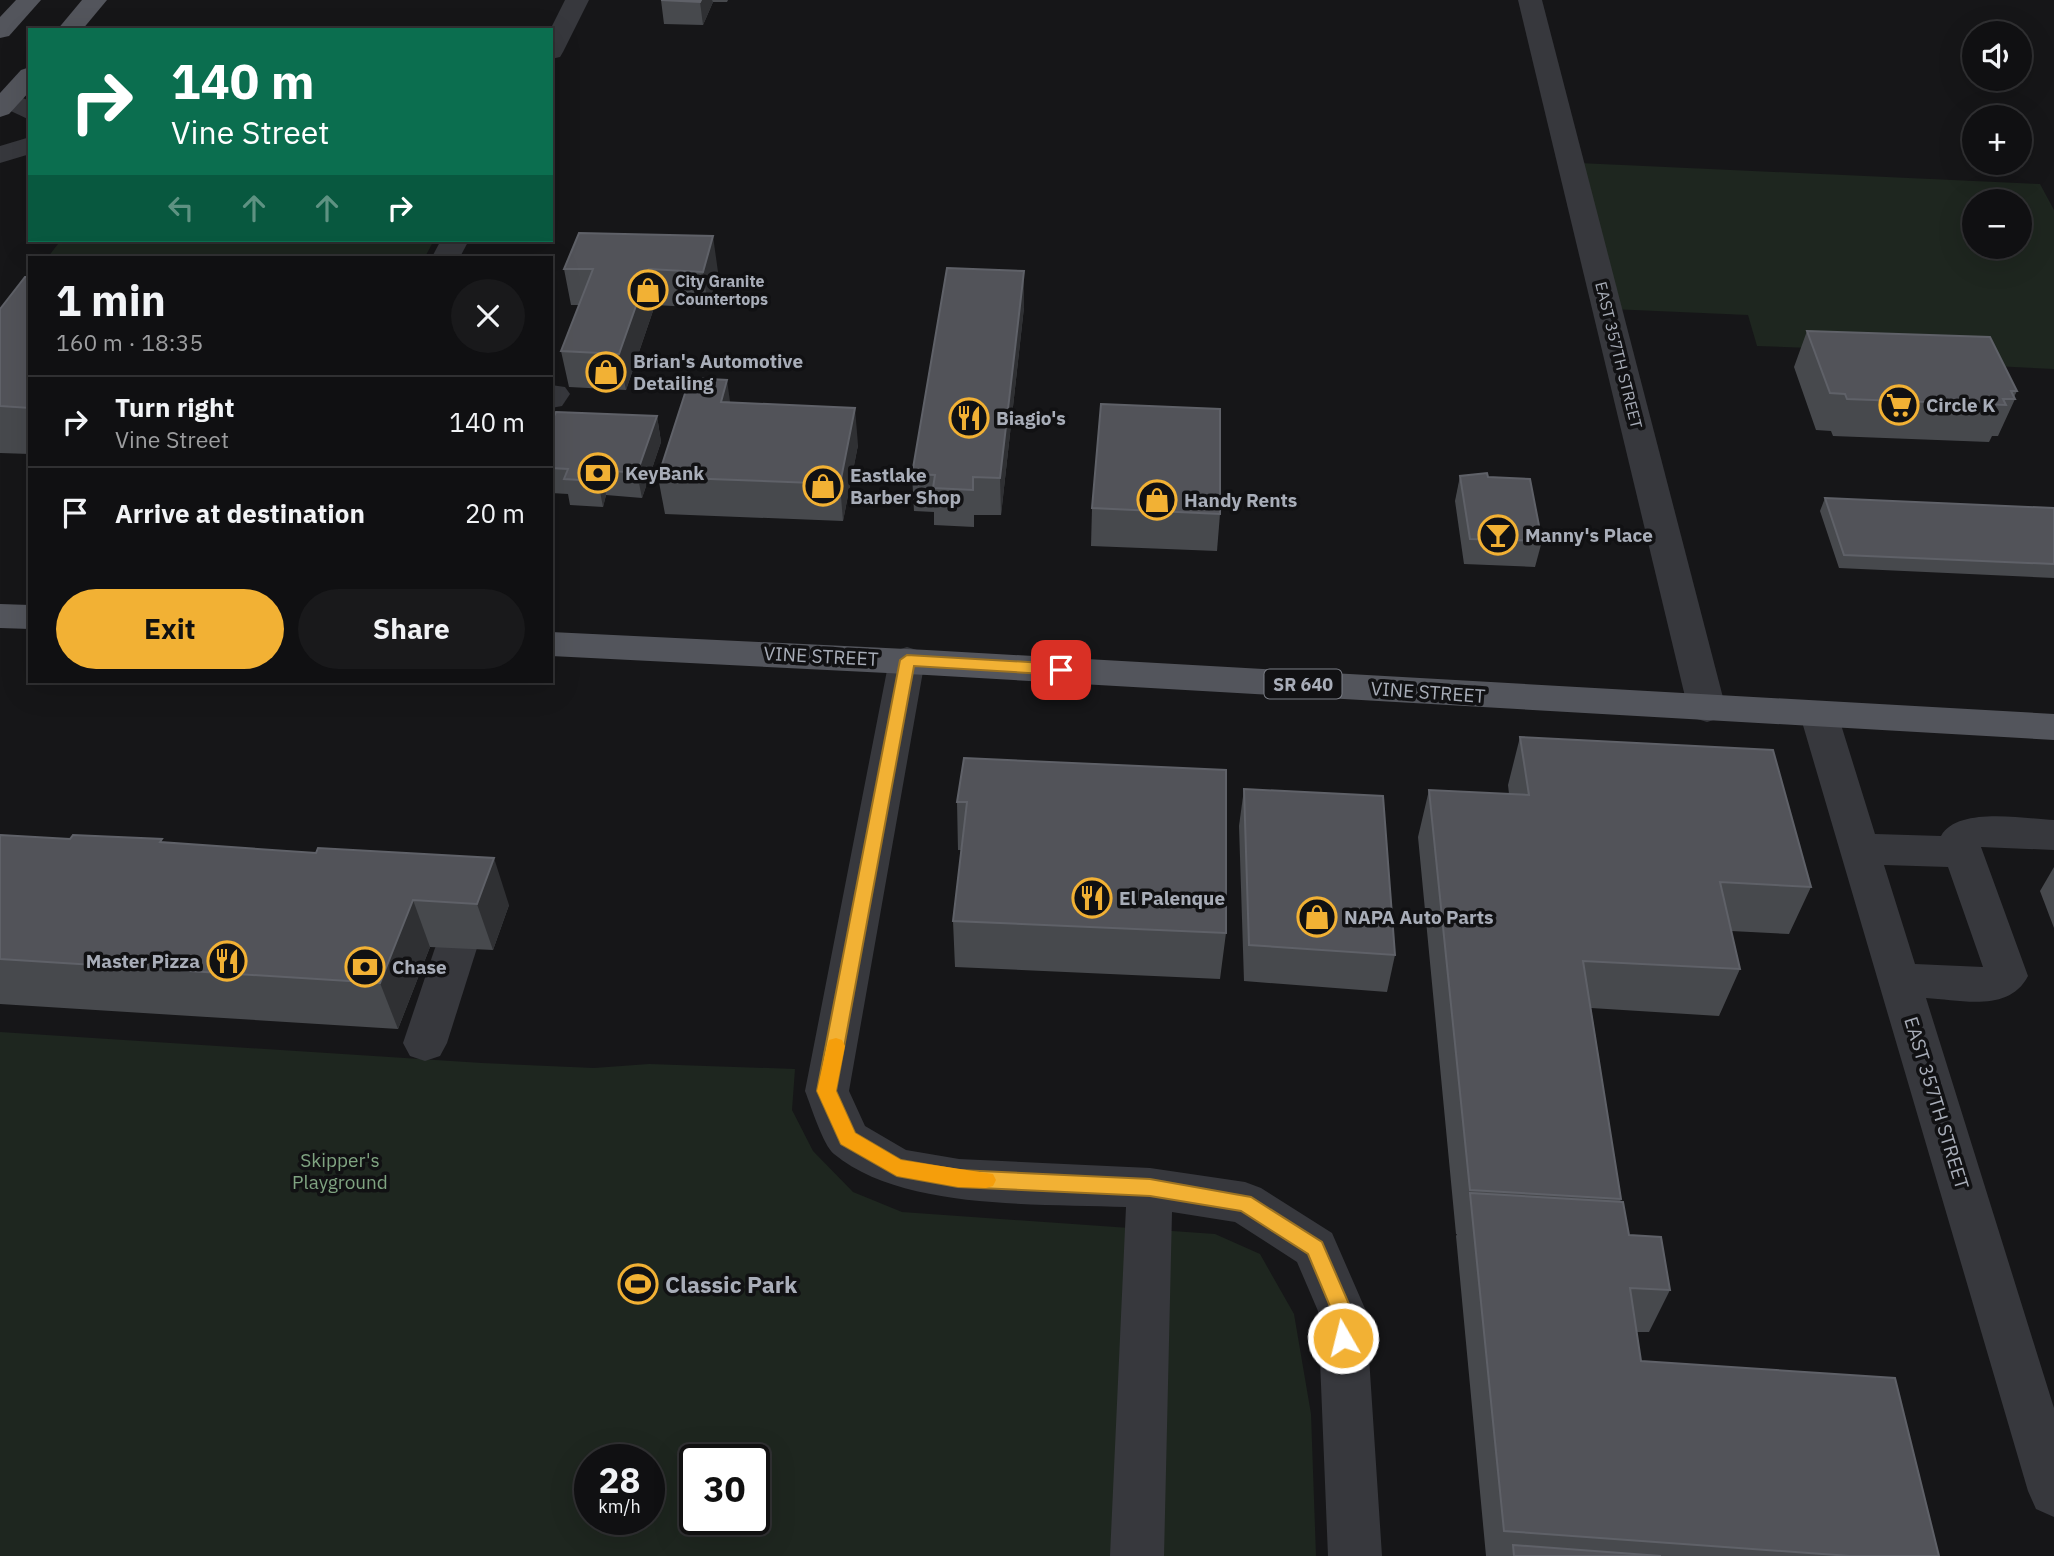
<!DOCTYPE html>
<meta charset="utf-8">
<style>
body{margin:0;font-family:"IBM Plex Sans",sans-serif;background:#19191b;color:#f1f3f6;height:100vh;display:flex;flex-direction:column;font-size:26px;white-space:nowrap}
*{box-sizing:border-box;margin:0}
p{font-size:23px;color:#9c9d9f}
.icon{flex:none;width:38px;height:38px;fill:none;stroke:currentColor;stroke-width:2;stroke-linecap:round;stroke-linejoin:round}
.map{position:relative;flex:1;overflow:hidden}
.panel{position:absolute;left:28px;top:256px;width:525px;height:427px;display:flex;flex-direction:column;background:#101012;border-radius:0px;box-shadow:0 7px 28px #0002,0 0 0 2px #303032}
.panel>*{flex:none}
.banner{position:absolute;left:28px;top:28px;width:525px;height:214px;border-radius:0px;box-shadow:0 7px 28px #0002,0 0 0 2px #303032;background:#0b6e4f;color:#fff;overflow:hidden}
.buttons{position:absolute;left:1962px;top:21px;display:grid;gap:14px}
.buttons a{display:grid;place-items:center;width:70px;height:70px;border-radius:50%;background:#101012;box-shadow:0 7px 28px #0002,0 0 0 2px #303032;font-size:35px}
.speed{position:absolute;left:574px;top:1444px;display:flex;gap:14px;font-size:35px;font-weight:700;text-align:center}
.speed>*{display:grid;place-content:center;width:91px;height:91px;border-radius:50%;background:#101012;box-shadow:0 7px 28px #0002,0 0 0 2px #303032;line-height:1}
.speed small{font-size:18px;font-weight:400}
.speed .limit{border:4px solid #111;border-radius:10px;background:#fff;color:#111}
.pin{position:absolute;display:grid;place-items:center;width:60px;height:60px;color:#fff;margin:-30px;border-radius:14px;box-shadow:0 4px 10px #0006}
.me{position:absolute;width:77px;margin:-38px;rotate:352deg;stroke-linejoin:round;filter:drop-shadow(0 0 5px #0008)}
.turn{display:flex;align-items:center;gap:24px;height:147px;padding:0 28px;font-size:32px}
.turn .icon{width:91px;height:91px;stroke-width:2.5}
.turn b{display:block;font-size:49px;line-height:60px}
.lanes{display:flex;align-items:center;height:66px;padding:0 28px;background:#0003;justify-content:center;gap:35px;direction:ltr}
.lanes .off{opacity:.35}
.round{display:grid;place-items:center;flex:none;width:74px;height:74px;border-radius:37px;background:#19191b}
.head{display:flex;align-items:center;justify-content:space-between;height:119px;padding:0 28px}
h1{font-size:42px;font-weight:700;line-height:52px}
.primary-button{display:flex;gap:14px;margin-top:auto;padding:14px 28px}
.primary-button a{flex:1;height:80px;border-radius:42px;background:#f2b134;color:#111;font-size:28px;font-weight:700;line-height:80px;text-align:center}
.primary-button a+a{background:#19191b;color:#f1f3f6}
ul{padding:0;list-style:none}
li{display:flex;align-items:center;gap:21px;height:91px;padding:0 28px;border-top:2px solid #303032}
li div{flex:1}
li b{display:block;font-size:26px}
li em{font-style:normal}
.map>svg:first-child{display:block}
.green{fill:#1e261f;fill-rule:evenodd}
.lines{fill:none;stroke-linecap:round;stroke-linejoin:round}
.minor{fill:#37383d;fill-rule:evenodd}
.major{fill:#53555c;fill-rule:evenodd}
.wall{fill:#47494d}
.shaded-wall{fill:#2f3033}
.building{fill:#525359;stroke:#5f6168;stroke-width:2}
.route{fill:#f2b134;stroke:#9d7322;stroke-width:2}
.slow{fill:#f59e0b}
.labels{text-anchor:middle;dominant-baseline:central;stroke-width:7;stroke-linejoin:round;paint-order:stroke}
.far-poi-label{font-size:16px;font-weight:bold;fill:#a8adb8;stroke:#111113;text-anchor:start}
.far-street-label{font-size:16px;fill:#a8adb8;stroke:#111113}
.shield{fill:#111113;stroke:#7b7e86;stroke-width:2}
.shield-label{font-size:18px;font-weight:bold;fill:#a8adb8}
.poi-label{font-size:19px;font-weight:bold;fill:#a8adb8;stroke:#111113;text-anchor:start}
.street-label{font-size:19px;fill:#a8adb8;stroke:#111113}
.park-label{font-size:19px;fill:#7fa381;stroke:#111113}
.near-poi-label{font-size:23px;font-weight:bold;fill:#a8adb8;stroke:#111113;text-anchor:start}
</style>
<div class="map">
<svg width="2054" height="1556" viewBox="0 0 2054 1556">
<rect width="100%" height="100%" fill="#161618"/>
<g class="green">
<path d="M1579,163L2040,184L2054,210V369L1813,357L1810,348L1757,346L1748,315L1611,309ZM1974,201H2020V247H1974Z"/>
<polygon points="61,240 434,240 425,257 48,257"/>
<path d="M0,1032L482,1063L594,1068L649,1064L795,1069L792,1110L813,1151L853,1192L902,1212L1215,1234L1260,1254L1294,1314L1311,1414L1316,1556H0ZM590,1460H649V1519H590ZM695,1460H754V1519H695Z"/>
</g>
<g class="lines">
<g class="minor">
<polygon points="565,0 589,0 563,52 560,57 551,59 550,30"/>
<polygon points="1518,0 1542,0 1726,709 1720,718 1707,722 1694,718 1688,709"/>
<polygon points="8,92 30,101 30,120 0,106 0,94"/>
<polygon points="30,137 30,154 0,163 0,146"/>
<polygon points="441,240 469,240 460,257 432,257"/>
<polygon points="551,385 565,387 570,394 562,406 551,408"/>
<path d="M907,647L920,651L925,660L849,1091L865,1126L906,1150L959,1159L1150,1168L1245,1182L1261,1188L1332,1233L1366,1311L1382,1556H1328L1318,1311L1297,1262L1235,1222L1172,1212L1164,1556H1110L1126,1207C1039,1203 903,1211 834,1154C823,1145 811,1106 805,1091L889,660L894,651Z"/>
<path d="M1819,702L1832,706L1838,715L1875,834L1941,836C1958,806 2024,819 2054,820V850L1981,847L2028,976C2009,1013 1961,1000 1926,998L2054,1408V1517L2036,1509L2028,1491L1800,715L1806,706ZM1884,865L1948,867L1983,967L1915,964Z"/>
<polygon points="456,931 471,936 477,948 447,1043 440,1056 425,1061 410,1056 403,1043 435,948 441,936"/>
</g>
<g class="major">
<polygon points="16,0 41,0 9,36 0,38 0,17"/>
<polygon points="82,0 107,0 82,30 57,30"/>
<polygon points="30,67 30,91 9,114 0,117 0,93 21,70"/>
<polygon points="0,604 30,605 30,629 0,628"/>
<polygon points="551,632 927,650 2054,714 2054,740 927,675 551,656"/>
</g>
</g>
<g class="wall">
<polygon points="661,0 728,0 727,2 713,2 703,25 664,24"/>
<polygon points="579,233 718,272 708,308 655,305 626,390 569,387 561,351 579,305 571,305 564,269"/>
<polygon points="30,277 30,454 0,453 0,309"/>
<polygon points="1024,307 1001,515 974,515 974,527 934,525 934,512 914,511 912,474"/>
<polygon points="1807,331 2017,391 2014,397 2015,399 1998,436 1992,436 1989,442 1833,436 1831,431 1816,430 1794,367"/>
<polygon points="731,403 858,445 843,521 665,514 658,477"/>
<polygon points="657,416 661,442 642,498 606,495 603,507 570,505 568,494 551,493 551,422"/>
<polygon points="1460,476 1488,477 1542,541 1535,567 1464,564 1455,501"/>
<polygon points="1825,498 2054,508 2054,578 1839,568 1820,511"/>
<polygon points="1092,508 1220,514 1217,551 1091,546"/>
<polygon points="1520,737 1811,887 1789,934 1731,931 1740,969 1719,1016 1591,1008 1621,1199 1620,1202 1629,1235 1670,1290 1649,1332 1637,1332 1641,1361 1939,1556 1486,1556 1456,1236 1457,1234 1456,1234 1418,837 1429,790 1509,794 1508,785"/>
<polygon points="964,758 1226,933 1220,979 955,967 953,921 961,850 958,850 957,802"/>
<polygon points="1244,789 1395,955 1387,992 1244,981 1239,826"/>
<polygon points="0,835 70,839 164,842 509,905 493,950 430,947 398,1029 0,1004"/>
<polygon points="2054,867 2054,928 2040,891"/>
</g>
<g class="shaded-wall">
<polygon points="701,0 712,0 713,2 703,25 700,2"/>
<polygon points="713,236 718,272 708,308 703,272"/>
<polygon points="649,269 655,305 626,390 619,354"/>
<polygon points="1024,271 1024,307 1001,515 1000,478"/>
<polygon points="727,380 732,416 721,402"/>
<polygon points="855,408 858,445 843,521 840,484"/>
<polygon points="657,416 661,442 642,498 637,473"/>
<polygon points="601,470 606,495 603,507 598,481"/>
<polygon points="494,858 509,905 493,950 477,904"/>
<polygon points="413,900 430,947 398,1029 380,983"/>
</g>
<g class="building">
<polygon points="661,0 701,0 700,2"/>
<polygon points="579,233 713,236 703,272 649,269 619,354 561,351 593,269 564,269"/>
<polygon points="947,268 1024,271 1000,478 973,477 973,490 933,488 935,475 912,474"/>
<polygon points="25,277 30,277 30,408 0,406 0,309"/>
<polygon points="1807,331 1990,337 2017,391 2011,391 2015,399 2003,399 2006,405 1847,399 1845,394 1830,393"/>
<polygon points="690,378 727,380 721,402 855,408 840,484 658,477"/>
<polygon points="1101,404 1220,409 1220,514 1092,508"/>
<polygon points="556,412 657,416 637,473 601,470 598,481 564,479 568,469 551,468 551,422"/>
<polygon points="1487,473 1488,477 1530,479 1542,541 1470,539 1460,476"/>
<polygon points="1825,498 2054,508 2054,564 1844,555"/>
<polygon points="1520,737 1773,750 1811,887 1720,882 1740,969 1583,961 1621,1199 1470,1190 1429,790 1529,795"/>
<polygon points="964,758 1226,770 1226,933 953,921 967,802 957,802"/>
<polygon points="1244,789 1383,796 1395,955 1249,945"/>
<polygon points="0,835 70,839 73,835 162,839 160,842 316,853 318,848 494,858 477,904 413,900 380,983 0,959"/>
<polygon points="1470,1193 1623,1202 1629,1235 1661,1237 1670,1290 1630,1288 1641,1361 1895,1378 1939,1556 1850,1556 1504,1531"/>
<polygon points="1513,1545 1661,1556 1514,1556"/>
</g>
<polygon class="route" points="907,655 1061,664 1069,670 1061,675 914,666 836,1091 855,1133 901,1160 958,1170 1150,1179 1251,1197 1322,1242 1352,1311 1353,1338 1350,1345 1343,1347 1336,1345 1332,1311 1308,1254 1241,1211 1150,1196 958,1187 897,1176 841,1144 817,1091 900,660"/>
<polygon class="slow" points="836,1038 842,1040 845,1046 836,1091 855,1133 901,1160 993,1174 996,1180 993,1186 986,1188 958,1187 897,1176 841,1144 817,1091 827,1046 829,1040"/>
<defs>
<g id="shop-ring" transform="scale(2.0125)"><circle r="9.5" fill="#111113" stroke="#f2b134" stroke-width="1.5"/><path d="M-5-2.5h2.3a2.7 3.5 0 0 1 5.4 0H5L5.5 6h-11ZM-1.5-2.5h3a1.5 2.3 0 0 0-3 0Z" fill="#f2b134"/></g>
<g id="supermarket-ring" transform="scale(2.0125)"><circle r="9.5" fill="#111113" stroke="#f2b134" stroke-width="1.5"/><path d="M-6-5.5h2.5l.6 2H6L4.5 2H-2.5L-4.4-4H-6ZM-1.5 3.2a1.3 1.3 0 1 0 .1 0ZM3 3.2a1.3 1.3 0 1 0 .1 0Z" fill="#f2b134"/></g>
<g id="restaurant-ring" transform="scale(2.0125)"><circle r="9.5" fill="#111113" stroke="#f2b134" stroke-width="1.5"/><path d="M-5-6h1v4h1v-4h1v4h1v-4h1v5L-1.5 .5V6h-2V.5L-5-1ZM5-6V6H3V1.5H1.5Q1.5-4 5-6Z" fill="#f2b134"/></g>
<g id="bank-ring" transform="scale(2.0125)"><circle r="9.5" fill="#111113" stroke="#f2b134" stroke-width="1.5"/><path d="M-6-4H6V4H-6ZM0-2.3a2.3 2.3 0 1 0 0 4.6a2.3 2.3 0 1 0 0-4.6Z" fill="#f2b134"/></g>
<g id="bar-ring" transform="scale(2.0125)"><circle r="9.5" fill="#111113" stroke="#f2b134" stroke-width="1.5"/><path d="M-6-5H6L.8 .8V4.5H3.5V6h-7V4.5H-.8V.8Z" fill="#f2b134"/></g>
<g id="stadium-ring" transform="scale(2.0125)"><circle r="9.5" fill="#111113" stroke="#f2b134" stroke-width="1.5"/><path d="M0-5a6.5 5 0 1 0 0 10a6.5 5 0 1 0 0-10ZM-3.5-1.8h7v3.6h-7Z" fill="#f2b134"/></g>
</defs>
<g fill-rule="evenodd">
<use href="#shop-ring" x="648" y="290"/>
<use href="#shop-ring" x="606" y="372"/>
<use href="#supermarket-ring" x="1899" y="405"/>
<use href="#restaurant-ring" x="969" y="418"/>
<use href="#bank-ring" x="598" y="473"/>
<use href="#shop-ring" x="823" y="486"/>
<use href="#shop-ring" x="1157" y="500"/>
<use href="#bar-ring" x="1498" y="535"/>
<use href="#restaurant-ring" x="1092" y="898"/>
<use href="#shop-ring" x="1317" y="917"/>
<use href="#restaurant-ring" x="227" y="961"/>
<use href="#bank-ring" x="365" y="967"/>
<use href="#stadium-ring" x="638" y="1284"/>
</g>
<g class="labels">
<g class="far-poi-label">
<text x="675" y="281">City Granite<tspan x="675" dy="18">Countertops</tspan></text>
</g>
<g class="far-street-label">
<text transform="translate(1619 355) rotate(76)">EAST 357TH STREET</text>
</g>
<rect class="shield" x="1264.5" y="669.5" width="77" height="29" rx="5"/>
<g class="shield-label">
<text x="1303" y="684">SR 640</text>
</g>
<g class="poi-label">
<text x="633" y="361">Brian's Automotive<tspan x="633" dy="22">Detailing</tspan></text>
<text x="1926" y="405">Circle K</text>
<text x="996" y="418">Biagio's</text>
<text x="625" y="473">KeyBank</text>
<text x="850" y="475">Eastlake<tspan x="850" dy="22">Barber Shop</tspan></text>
<text x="1184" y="500">Handy Rents</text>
<text x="1525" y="535">Manny's Place</text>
<text x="1119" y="898">El Palenque</text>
<text x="1344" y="917">NAPA Auto Parts</text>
<text x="200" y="961" text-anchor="end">Master Pizza</text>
<text x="392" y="967">Chase</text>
</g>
<g class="street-label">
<text transform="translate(821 656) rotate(3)">VINE STREET</text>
<text transform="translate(1428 692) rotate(4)">VINE STREET</text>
<text transform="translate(1937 1103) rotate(73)">EAST 357TH STREET</text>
</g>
<g class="park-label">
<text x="340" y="1160">Skipper's<tspan x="340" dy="22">Playground</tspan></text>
</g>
<g class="near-poi-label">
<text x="665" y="1284">Classic Park</text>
</g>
</g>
</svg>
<div class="buttons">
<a><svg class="icon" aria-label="sound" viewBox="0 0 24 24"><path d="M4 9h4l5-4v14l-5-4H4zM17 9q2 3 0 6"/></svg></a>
<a>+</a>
<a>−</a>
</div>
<div class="speed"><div>28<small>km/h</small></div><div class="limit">30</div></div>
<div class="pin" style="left:1061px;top:670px;background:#d93025"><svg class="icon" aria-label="arrive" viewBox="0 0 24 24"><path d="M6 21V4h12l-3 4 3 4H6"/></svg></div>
<svg class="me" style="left:1343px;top:1338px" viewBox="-20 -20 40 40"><circle r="17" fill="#f2b134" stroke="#fff" stroke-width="3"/><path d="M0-11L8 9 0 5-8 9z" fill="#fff"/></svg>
<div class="banner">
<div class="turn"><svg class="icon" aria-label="right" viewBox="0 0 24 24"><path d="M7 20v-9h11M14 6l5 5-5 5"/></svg><div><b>140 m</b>Vine Street</div></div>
<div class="lanes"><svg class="icon off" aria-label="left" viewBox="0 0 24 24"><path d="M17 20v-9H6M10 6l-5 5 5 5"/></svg><svg class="icon off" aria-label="ahead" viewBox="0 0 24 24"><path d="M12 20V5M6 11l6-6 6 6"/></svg><svg class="icon off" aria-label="ahead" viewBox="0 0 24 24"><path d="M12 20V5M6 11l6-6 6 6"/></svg><svg class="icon" aria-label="right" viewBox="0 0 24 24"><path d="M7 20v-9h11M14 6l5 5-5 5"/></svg></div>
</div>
<section class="panel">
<div class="head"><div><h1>1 min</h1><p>160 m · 18:35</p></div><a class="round"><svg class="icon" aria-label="close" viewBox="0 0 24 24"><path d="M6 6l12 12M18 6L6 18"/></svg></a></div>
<ul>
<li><svg class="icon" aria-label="right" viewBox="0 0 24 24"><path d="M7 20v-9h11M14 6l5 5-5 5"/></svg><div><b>Turn right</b><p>Vine Street</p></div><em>140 m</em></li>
<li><svg class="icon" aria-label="arrive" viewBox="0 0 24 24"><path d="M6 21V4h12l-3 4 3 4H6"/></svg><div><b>Arrive at destination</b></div><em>20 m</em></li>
</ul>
<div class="primary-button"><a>Exit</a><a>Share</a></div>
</section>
</div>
